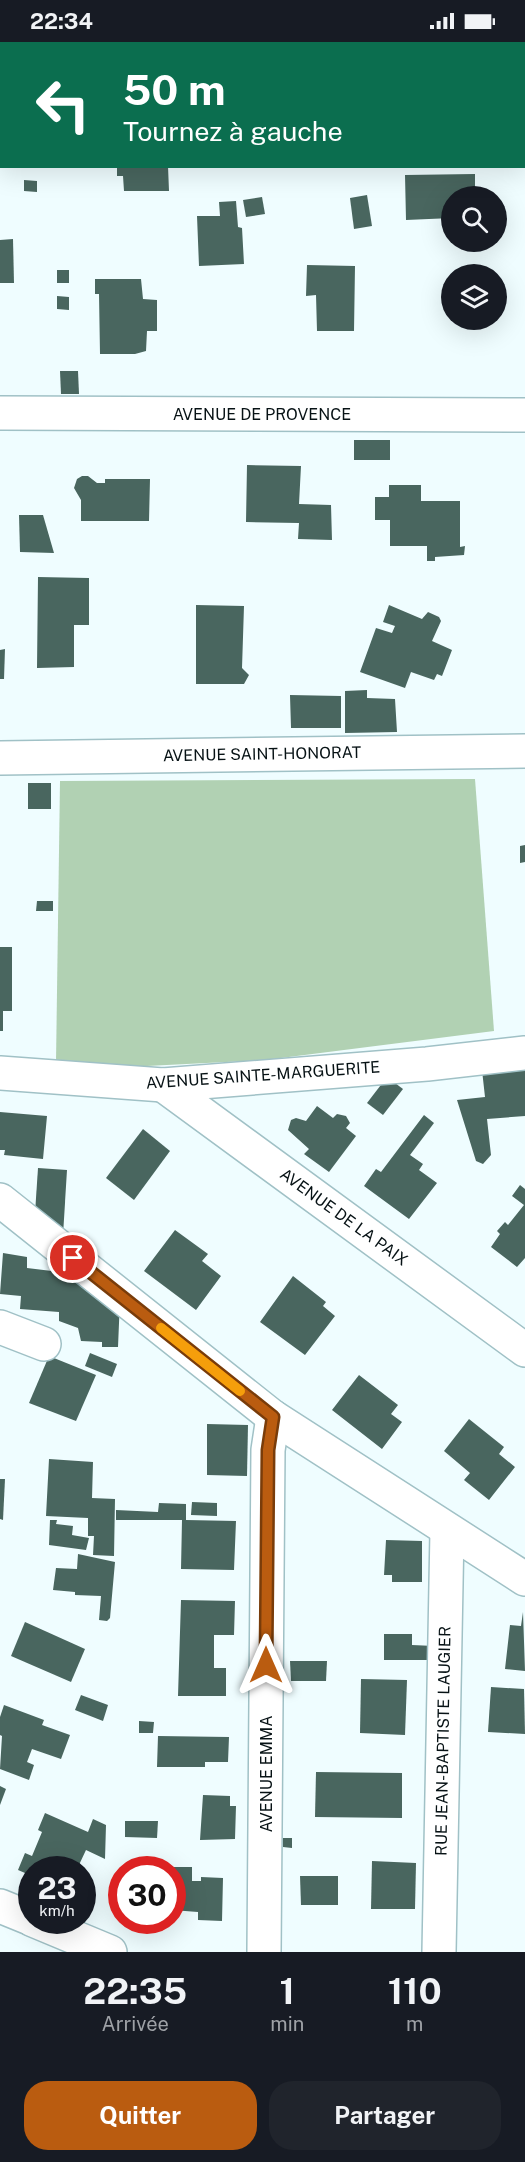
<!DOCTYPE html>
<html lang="fr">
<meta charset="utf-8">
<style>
body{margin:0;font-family:"Public Sans",sans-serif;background:#20242c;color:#f1f3f6;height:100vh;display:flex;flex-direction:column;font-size:22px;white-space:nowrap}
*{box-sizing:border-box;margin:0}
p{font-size:20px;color:#9ea1a6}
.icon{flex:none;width:33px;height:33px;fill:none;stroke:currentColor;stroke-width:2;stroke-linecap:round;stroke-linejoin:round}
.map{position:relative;height:1910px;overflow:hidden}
.drawer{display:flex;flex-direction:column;background:#171b24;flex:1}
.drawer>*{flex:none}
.hud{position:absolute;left:0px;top:0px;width:525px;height:126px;box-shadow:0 6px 24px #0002;background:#0b6e4f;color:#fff;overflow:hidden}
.buttons{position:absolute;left:441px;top:144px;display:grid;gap:12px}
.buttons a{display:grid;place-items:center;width:66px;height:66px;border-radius:50%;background:#171b24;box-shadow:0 6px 24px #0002;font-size:30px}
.speed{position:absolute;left:18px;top:1814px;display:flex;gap:12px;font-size:30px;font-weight:700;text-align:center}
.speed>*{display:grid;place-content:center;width:78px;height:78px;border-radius:50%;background:#171b24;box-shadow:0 6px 24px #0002;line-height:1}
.speed small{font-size:15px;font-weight:400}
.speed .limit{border:9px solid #d22;background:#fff;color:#111}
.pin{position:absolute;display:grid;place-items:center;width:51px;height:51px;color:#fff;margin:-26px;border:3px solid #fff;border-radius:50%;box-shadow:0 2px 6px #0007}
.me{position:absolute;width:66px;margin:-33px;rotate:0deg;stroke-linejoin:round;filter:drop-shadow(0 0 4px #0008)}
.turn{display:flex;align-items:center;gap:21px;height:126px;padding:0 24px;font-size:27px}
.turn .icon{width:78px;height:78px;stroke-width:2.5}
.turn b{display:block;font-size:42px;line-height:51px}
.eta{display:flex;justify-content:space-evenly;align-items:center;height:102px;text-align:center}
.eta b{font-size:36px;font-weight:700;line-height:42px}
.action{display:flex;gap:12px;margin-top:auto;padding:12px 24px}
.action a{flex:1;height:69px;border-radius:24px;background:#ba5c10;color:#fff;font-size:24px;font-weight:700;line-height:69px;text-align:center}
.action a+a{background:#20242c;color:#f1f3f6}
.status{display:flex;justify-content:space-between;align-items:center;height:42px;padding:0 30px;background:#171b24;direction:ltr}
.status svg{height:16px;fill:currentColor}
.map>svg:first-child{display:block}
.green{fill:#b1d1b3}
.building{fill:#49665f}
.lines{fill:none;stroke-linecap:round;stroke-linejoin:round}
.minor-casing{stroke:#a0c1c6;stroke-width:36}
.minor{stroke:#fff;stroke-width:33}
.route-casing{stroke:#793c0a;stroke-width:15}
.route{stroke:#ba5c10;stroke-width:10}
.slow{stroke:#f59e0b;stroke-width:10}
.labels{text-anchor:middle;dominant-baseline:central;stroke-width:4.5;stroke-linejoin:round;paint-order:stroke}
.street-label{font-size:16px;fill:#071215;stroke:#fff}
</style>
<div class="status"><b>22:34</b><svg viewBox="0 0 49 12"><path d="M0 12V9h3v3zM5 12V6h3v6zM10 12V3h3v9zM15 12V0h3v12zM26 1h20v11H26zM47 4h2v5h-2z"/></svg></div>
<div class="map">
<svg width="525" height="1910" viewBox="0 0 525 1910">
<rect width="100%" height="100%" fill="#effdff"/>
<polygon class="green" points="475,737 494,989 265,1018 127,1025 56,1021 60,739"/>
<g class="building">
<polygon points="117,124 168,124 169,149 124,149 123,134 117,134"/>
<polygon points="475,132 475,154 452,154 452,176 406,178 405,133"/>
<polygon points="24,138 37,139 37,150 24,149"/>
<polygon points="367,153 372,184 354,187 350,156"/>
<polygon points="262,155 265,172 246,175 243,158"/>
<polygon points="236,159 238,185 242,186 244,222 199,224 197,174 220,174 219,160"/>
<polygon points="13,197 14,241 0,241 0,198"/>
<polygon points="307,223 355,224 354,289 317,289 316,253 306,254"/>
<rect x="57" y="228" width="12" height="13"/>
<polygon points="95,237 141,237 143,257 157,258 157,289 147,289 146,309 135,312 100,312 99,252 95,252"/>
<polygon points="57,254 69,255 69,268 57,267"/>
<polygon points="60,329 78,329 79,352 61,352"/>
<rect x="354" y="398" width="36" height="20"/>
<polygon points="247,423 301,424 299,462 331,463 332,498 298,497 299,481 246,480"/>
<polygon points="82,434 88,434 97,441 105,441 105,437 150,437 149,479 81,479 81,458 74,446 77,437"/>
<polygon points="389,443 421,443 421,459 460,459 460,505 465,504 464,513 435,515 435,519 427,519 427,504 390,504 390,478 375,478 375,455 389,455"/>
<polygon points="19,473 43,473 54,511 20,510"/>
<polygon points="38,535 89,536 89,583 74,583 74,625 37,626"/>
<polygon points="196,563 244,564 242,626 249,633 244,642 196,642"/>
<polygon points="389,563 422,577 428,570 439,575 441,579 432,599 452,608 442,634 437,632 434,638 411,630 405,646 360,630 376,586 392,591 395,584 383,580"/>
<polygon points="5,607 4,637 0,637 0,608"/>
<polygon points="367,648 367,656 395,657 397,690 345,691 345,649"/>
<polygon points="290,653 341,654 341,686 291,686"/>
<rect x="28" y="741" width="23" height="26"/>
<polygon points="525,803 525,820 520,821 520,804"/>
<polygon points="37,859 53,859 53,869 36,869"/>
<polygon points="0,905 12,905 12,969 3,969 3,989 0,989"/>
<polygon points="525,1024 525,1074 487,1077 491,1113 483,1122 476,1119 457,1058 485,1055 482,1028"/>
<polygon points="387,1035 403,1047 383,1073 367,1061"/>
<polygon points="317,1064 333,1076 337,1072 346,1074 350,1081 346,1086 356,1094 329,1130 304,1112 309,1107 288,1088 291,1078 296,1076 306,1079"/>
<polygon points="0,1070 47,1074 43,1117 4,1113 5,1108 0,1108"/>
<polygon points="424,1073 434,1081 410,1113 423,1122 419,1128 437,1141 409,1177 364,1144 376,1127 381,1130"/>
<polygon points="143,1087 170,1109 134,1158 106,1136"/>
<polygon points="38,1126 67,1128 63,1193 35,1171"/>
<polygon points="520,1143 525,1147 525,1216 517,1225 491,1205 500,1192 497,1189 505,1180 508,1183 524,1163 512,1154"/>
<polygon points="175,1188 208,1212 202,1219 221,1234 196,1268 144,1229"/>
<polygon points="3,1211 27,1215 27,1226 85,1233 120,1257 118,1305 102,1305 102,1300 81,1299 78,1286 59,1279 59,1270 20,1267 21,1254 0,1252"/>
<polygon points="293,1234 326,1260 323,1264 335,1274 305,1313 260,1280"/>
<polygon points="90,1311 117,1322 112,1335 85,1324"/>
<polygon points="49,1314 96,1333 76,1379 29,1361"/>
<polygon points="359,1333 398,1363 391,1372 402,1380 382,1407 332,1368"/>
<polygon points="469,1377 504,1405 499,1412 515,1425 489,1458 464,1438 470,1431 444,1409"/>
<polygon points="207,1382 248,1383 247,1434 207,1433"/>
<polygon points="49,1417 93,1420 92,1456 115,1457 114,1514 93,1513 94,1494 88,1494 88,1476 46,1474"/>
<polygon points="0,1437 5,1437 3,1478 0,1477"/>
<polygon points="192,1460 217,1461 217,1474 191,1473"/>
<polygon points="159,1461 186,1462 186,1478 236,1479 234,1528 181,1527 182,1478 116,1478 116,1468 158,1470"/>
<polygon points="50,1478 57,1478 56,1482 73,1484 72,1493 89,1496 86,1508 49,1503"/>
<polygon points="386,1498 422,1499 422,1540 392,1540 392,1533 384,1533"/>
<polygon points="78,1512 115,1520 110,1576 107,1579 99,1578 101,1554 75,1553 75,1550 53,1548 56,1526 77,1527"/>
<polygon points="181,1558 235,1559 234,1593 214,1593 214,1626 226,1626 226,1654 178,1654"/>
<polygon points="523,1570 525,1629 505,1627 510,1583 521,1584"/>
<polygon points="25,1580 85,1607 71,1640 11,1614"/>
<polygon points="384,1592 412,1592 412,1603 434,1604 434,1618 384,1618"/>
<polygon points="290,1619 327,1619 326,1639 291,1639"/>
<polygon points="361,1637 407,1638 405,1693 360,1691"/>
<polygon points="491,1645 524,1647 525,1692 488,1690"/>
<polygon points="81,1653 108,1663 103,1679 75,1668"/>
<polygon points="4,1663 44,1678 42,1683 70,1693 61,1717 32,1707 27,1720 34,1723 29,1738 0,1727 2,1694 0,1693 0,1675"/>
<polygon points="139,1679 154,1680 153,1691 139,1691"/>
<polygon points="158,1694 229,1695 228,1720 205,1720 205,1725 157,1725"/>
<polygon points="316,1730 402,1731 402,1776 315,1775"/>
<polygon points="0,1744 6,1747 0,1763"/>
<polygon points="203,1753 230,1754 230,1764 236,1764 235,1797 200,1798"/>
<polygon points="45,1771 88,1790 93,1777 106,1783 105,1817 86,1808 78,1825 72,1822 70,1827 32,1827 32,1834 18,1828 25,1811 32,1814 42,1790 38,1788"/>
<polygon points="125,1779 158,1779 157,1796 125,1795"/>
<polygon points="283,1796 292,1796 292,1806 283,1805"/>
<polygon points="372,1819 416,1821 415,1867 371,1867"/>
<polygon points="162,1825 192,1825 192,1839 201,1839 201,1835 223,1836 222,1879 198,1878 198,1870 172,1868 172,1827 162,1827"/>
<polygon points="300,1834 338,1834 338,1863 301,1863"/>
</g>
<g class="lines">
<g class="minor-casing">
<g id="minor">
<polyline points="0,371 525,373"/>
<polyline points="0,716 525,709"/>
<polyline points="0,1031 163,1043 427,1022 525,1011"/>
<polyline points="163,1043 525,1308"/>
<polyline points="0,1158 273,1375 525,1537"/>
<polyline points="0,1285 44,1302"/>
<polyline points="0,1864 32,1877"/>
<polyline points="33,1878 110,1910"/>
<polyline points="264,1910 268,1408 273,1375"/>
<polyline points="439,1910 447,1489"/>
</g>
</g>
<use href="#minor" class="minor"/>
</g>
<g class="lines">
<g class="route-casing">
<polyline id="route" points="73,1216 273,1375 268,1408 266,1623"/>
</g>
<use href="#route" class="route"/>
<polyline class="slow" points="161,1286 240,1349"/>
</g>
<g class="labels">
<g class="street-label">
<text x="262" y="372">AVENUE DE PROVENCE</text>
<text transform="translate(262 712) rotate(-1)">AVENUE SAINT-HONORAT</text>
<text transform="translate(263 1033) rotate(-4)">AVENUE SAINTE-MARGUERITE</text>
<text transform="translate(344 1175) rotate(36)">AVENUE DE LA PAIX</text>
<text transform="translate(443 1699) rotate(-89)">RUE JEAN-BAPTISTE LAUGIER</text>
<text transform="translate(266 1732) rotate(-90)">AVENUE EMMA</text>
</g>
</g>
</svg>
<div class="buttons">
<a><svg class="icon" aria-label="search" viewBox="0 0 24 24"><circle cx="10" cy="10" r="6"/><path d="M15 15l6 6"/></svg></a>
<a><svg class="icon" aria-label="layers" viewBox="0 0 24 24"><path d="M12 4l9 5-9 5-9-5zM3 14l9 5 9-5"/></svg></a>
</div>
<div class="speed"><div>23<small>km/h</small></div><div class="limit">30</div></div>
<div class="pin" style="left:73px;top:1216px;background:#d93025"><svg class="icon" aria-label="arrive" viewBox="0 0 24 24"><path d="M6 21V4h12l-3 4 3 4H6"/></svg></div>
<svg class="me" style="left:266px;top:1623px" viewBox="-20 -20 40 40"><path d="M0-17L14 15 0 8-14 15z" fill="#ba5c10" stroke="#fff" stroke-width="4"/></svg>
<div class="hud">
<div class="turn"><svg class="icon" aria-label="left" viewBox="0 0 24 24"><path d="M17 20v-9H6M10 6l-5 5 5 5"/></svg><div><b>50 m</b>Tournez à gauche</div></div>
</div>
</div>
<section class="drawer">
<div class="eta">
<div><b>22:35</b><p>Arrivée</p></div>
<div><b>1</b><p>min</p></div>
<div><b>110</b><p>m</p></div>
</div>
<div class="action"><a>Quitter</a><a>Partager</a></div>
</section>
